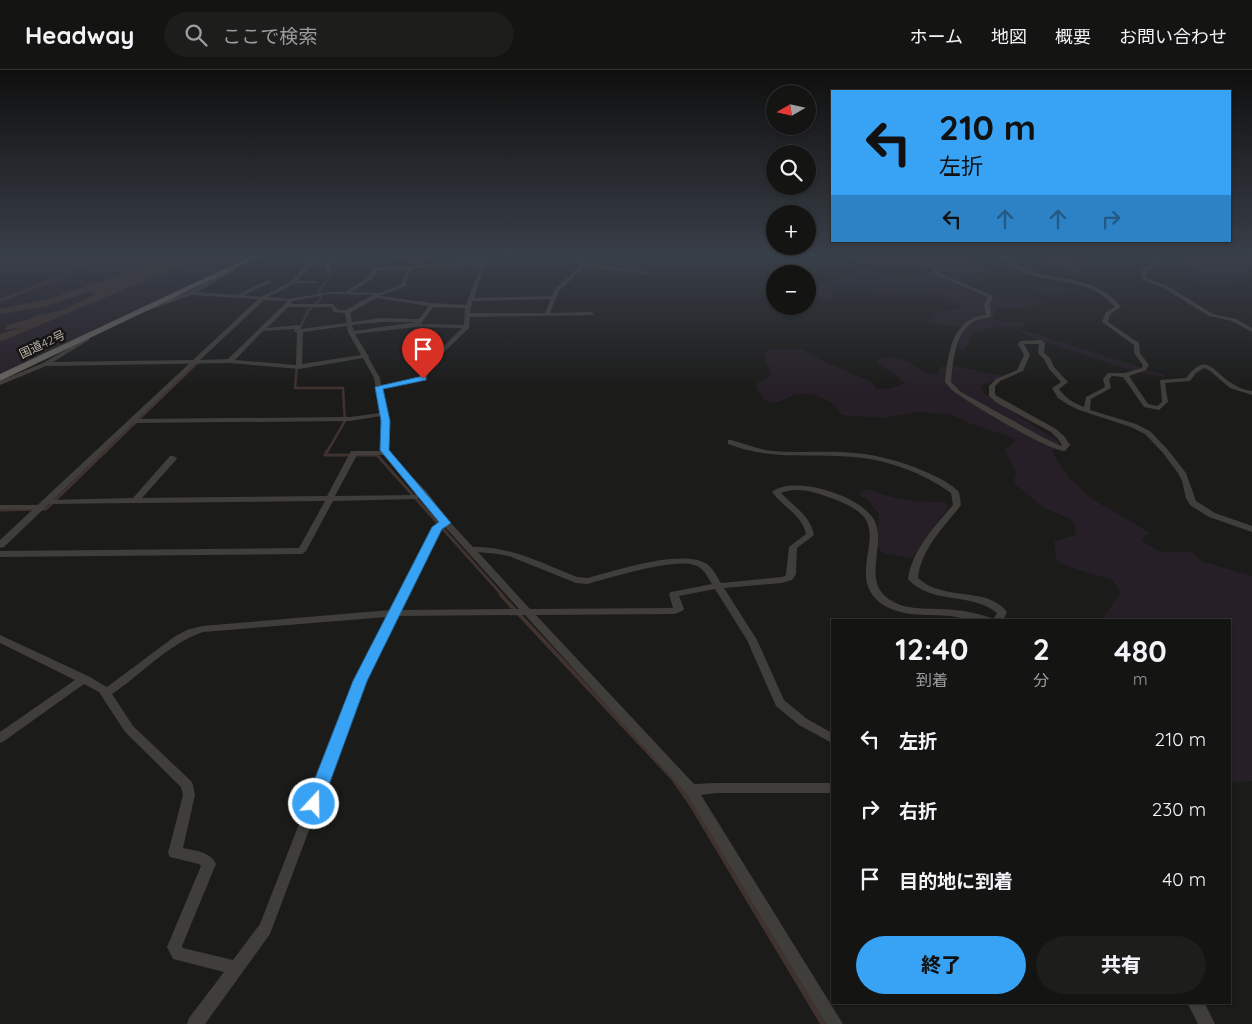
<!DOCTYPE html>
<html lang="ja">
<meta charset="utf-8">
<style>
body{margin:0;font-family:Quicksand,"Noto Sans JP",sans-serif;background:#1d1d1c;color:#f1f3f6;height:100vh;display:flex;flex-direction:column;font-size:19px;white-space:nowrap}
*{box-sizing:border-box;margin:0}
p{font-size:16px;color:#9d9ea0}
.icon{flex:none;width:28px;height:28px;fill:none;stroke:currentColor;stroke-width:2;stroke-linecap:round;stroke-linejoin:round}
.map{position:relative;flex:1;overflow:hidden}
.side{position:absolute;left:831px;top:549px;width:400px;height:385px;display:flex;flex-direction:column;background:#141413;border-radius:0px;box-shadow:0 1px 4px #0004,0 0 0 1px #333}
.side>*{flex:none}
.hud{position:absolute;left:831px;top:20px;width:400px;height:152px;border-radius:0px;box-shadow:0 1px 4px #0004,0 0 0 1px #333;background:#38a3f5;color:#111;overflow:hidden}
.needle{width:32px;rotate:261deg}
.tools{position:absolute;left:766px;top:15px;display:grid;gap:10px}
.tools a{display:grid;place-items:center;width:50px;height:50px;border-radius:50%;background:#141413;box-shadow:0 1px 4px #0004,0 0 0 1px #333;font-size:25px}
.pin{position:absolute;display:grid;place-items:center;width:42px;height:42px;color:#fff;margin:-51px -21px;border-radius:50% 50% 50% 0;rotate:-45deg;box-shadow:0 0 5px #0007}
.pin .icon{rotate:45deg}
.me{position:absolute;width:55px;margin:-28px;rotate:21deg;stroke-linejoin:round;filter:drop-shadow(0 0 4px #0008)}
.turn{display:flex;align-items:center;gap:18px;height:105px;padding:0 25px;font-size:22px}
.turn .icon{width:65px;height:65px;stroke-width:2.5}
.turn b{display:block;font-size:35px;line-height:42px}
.lanes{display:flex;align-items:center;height:48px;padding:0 25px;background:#0003;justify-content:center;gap:25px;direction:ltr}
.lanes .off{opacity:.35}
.eta{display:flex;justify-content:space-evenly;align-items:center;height:85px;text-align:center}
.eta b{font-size:30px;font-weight:800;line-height:35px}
.primary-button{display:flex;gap:10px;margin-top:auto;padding:10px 25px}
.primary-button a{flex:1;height:58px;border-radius:30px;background:#38a3f5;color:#111;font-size:20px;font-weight:800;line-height:58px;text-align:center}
.primary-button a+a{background:#1d1d1c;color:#f1f3f6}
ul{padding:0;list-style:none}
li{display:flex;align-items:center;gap:15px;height:70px;padding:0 25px}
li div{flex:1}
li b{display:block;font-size:19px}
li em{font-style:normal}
header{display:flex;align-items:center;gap:30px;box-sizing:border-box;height:70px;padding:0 25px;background:#141413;border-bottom:1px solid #333}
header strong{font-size:24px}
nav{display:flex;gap:28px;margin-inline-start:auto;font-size:18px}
.search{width:350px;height:45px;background:#1d1d1c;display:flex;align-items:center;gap:12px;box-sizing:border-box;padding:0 18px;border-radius:28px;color:#9d9ea0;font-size:19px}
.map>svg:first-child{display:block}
.green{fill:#261f27}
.water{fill:#40322e}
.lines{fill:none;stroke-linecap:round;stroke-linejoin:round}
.stream-far4{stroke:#40322e;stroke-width:2}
.stream-far3{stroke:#40322e;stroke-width:2.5}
.stream-far2{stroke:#40322e;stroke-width:3}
.stream-far1{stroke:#40322e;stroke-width:4}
.stream{stroke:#40322e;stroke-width:5}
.minor{fill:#403e3a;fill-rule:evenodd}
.tertiary{fill:#403e3a;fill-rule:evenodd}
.trunk{fill:#68645e;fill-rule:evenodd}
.route{fill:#38a3f5;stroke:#246a9f}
.labels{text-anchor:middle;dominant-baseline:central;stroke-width:5;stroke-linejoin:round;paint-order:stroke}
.far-street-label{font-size:12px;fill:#bbb3ab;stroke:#161614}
</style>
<header>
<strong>Headway</strong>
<div class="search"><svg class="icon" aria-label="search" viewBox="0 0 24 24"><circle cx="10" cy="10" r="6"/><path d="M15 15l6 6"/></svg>ここで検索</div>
<nav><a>ホーム</a><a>地図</a><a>概要</a><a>お問い合わせ</a></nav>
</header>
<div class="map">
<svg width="1252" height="954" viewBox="0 0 1252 954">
<rect width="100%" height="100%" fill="#1b1b19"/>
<g class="green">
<polygon points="0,186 255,186 0,307"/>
<path d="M392,186H440C415,196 415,193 388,191Z"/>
<polygon points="842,186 921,186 931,196 921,199 903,195 869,196"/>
<path d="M926,186H956L971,194L986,197V200L980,202L978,205L983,208L984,212C951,211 948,209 926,186Z"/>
<polygon points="1176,186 1200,186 1208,189 1224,186 1252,186 1252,198 1246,199 1252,207 1246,210 1209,217 1187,204 1198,201"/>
<polygon points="1074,191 1094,195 1080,199 1082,202 1063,200 1045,192"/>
<path d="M856,197L909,209L920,205L923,201L929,199C945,209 978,227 997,228C1014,229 1030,228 1047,231L1027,236L1025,239L996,238L994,249C1007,255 1018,249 1025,255L1020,259C996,258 993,254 970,265V272L963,281L959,278L958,274L966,257L927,254L936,242L964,238L945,226L935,224L917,222L897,223L894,227L875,222L849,219L829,221L836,229L826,230L808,226V218L836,209H847L856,202Z"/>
<polygon points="1058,217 1081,222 1044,223 1030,221 1038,218"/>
<polygon points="1023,260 1165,305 1164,307 1133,301 1038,270 1018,261"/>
<path d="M802,279L823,291L872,312L877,319L891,318L905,313L876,291C905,278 915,305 938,304L940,297L949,295L1004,306L981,316L983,323L1055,369L1060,373L1052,382L1069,408L1092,429L1152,464L1144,466L1142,471L1161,482H1192L1201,491L1252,506V711L1230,712V550H1101L1121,523L1112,510L1064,495L1056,489L1054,472L1075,465L1076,455L1071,450L1043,437L1016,415L1014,410L1016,402L1005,380L1014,372V368L969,353L950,344L918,342L883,348L842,345C835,330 815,323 799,324C783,326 773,343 760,324C758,321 756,319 756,314L771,306L764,284L771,280Z"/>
<path d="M870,419C895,431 917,432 944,432L948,438L912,488L884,483L877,478L879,444L867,429L859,425L863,421Z"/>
</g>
<g class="water">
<polygon points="92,186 96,186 59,209 0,232 0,229 64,204"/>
<polygon points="175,186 203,186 0,272 0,264 22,257 5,260 7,255 30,249 44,242 40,246 65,239 96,224 88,222 44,237 0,244 0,239 49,229"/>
</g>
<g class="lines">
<g class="stream-far4">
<polyline points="305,202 320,186"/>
<polyline points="275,223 298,210"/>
<polyline points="298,262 308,241 321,229 319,221 331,205"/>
</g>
<g class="stream-far3">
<polyline points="297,296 295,318 343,318 345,351 327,382"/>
<polyline points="105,382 198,292"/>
</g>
<g class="stream-far2">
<polyline points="327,381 325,385 377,385 503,526"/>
<polyline points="0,440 46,439 106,381"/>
</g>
<polyline class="stream-far1" points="501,525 676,712"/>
<polyline class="stream" points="675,711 690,732 823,954"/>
<g class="minor">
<path d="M316,186H320L297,211H317V213H294L267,227L288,229L330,222H345L367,208L375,198L482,192L484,186H488L486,192L487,193L485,194L474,228L552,226L555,219L578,198L577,186H581L582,193L657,204L655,205L582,195V199L559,221L550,243L591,242L594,244L593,245L470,247L469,258L438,288L425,310L382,318L388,351L389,383L427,422L449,451L473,477C511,476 543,494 577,507L587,508C615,501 682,478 707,494C713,498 717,507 721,513L782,507L785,506L786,504L789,477L806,464C802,445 783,437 772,422C794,404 867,427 876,454C884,477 865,508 885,526C904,543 931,537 954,540C967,541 980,544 991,548L993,550C985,550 977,551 970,550C964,549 958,547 951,546C927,544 898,548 878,531C849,505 884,467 862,445C853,436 838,430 825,426C812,421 795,417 781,423C794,437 810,445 814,465L797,478L796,504L792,510L782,513L724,518L757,570L784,630L807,649L832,663V673L799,655L776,636L747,570L715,519L679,526L684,539L682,541L675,544L536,545L694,714L716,713H832V723H716L701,725L843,954H826L687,724L525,545L397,546L365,611L270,864L205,954H187L189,948L224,902L173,889L167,877L201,796L199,794L170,787L168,783L183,725L181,717L125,662L99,622L84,614L4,671L0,673V662L75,610L0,573V565L88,606L107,617L174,567L187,560L202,556L391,540L433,457L441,452L422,427L416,429L333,431L306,481L302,484L0,487V481L299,478L325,431L46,434L42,432L46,430L133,428L170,386H173L177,388L176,390L142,428L327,426L351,381H381L382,351L381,346L350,351L132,353L129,351L132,349L350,347L380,343L374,308L363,288L299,299L230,293L46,296L0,315V311L43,293L81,271L83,269V267L89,268V270L53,292L193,290L258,229L191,225L144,242H140V240L189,222L229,200L233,197L235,198L233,202L197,222L237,225L266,211H270V213L244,225L261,227L289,213ZM481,195L466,235L432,233L380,226L406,216L407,208L413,198ZM408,199L403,208L402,214L380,223L351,222L371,210L378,200ZM330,224L373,225L346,240H338L333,234H291L292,231ZM376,228H378L429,236L419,249L381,248L352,252L350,243ZM551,229L545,243H470L472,231ZM264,230L288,231L228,289L200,290ZM288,237H331L334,242L345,243L347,253L300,259L301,257L298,255L267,258ZM433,237L465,238L464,255L421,254ZM381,252H416L354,261L352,255ZM347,256L348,262L361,285L302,294L303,262ZM417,257L462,258L434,286L421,308L381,315L380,308L368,287L369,286L367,284L355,264ZM295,259L294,261L297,263L296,295L235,290L263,261ZM357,385H383L419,423L415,425L335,426ZM445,457L519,539L401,540L440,459ZM478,482L498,484L509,486L576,513L587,514C610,508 673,488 694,495C703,497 707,506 712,514L671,522L669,524L673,538L530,539ZM387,547L355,611L260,854L233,890L183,878L182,876L216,794C210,781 195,781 183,778L195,725L193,715L191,711L133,656L112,624C142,604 168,574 203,562Z"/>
<polygon points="329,186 333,186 329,196 331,202 329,203 327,202 325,196"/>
<path d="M921,186H925L942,204L993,226L990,234L991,247C986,248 980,248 975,251C955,261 953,292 951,312L961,322L1044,368L1061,376L1062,375L1058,369L1051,362L997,333L989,326V316L996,309L1017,300L1024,285L1018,274L1021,271L1041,270L1045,273L1044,283L1050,288L1054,297L1068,312L1059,319C1065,328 1074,333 1084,337L1086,327L1105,317L1103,309L1108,303H1125L1142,298L1143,295L1134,283V275L1102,252L1106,242L1115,237C1090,208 1058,214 1025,203C1016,199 1007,192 999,186C1010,186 1019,198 1030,201C1064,212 1096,206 1121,237L1110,244L1108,252L1139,273L1140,283L1149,295L1146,300L1129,306L1148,334L1157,336L1162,332L1160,310L1186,308C1207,280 1213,302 1233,314C1239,318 1245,320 1252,321V325L1230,318L1209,300L1204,298L1196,303L1190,311L1165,313L1168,332L1159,340L1144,337L1123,307L1112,306L1109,309L1111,318L1091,329L1090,340L1136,354L1150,361L1168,380L1186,403L1196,431L1215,443L1252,456V462L1209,447L1190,435L1186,428L1182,411L1178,403L1163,383L1145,364L1131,357L1079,340L1067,334L1058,328L1052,318L1061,312L1049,299L1044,289L1038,283L1039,274H1024L1030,285L1023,301L1000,311L995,316V325L1056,359L1064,366L1070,375L1065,381C1051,382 974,336 959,325C953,322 949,317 945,312C947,292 950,260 971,249C975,246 981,246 986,245L984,234L988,227L938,206Z"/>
<polygon points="1147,186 1151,186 1158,194 1146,200 1146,208 1166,215 1213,244 1236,249 1252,258 1252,262 1232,251 1209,246 1162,217 1142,210 1142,199 1153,194"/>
<polygon points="1215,186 1219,186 1220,187 1218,188"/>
<path d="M728,370H731C745,374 757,379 772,381C795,383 818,381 841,382C870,383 900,390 926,402C938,407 950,413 959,422L961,435C944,457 921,479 918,508C924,513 930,517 938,519C961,527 991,521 1007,542L1003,550H993L997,543C972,522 931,535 908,509C912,480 935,456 953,435L951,423C923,403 889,390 854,387C810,383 771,391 728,374Z"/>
<polygon points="0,435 40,435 44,437 40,439 0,439"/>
<polygon points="1187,932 1204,932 1215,954 1198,954"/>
</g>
<polygon class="tertiary" points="192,291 197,292 4,477 0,478 0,470"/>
<polygon class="trunk" points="252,186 261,186 0,311 0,304"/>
</g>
<linearGradient id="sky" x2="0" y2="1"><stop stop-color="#0f0f0e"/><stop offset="0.58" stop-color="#393f49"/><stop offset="1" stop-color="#393f49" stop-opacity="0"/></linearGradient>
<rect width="1252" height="320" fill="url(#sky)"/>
<polygon class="route" points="423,306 426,307 426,310 383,319 390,351 389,380 451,453 442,459 367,611 322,734 319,739 314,741 308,739 305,734 353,611 432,457 439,452 380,380 381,351 375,317"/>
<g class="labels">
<g class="far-street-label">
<text transform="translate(42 274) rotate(-25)">国道42号</text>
</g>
</g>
</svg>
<div class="tools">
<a><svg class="needle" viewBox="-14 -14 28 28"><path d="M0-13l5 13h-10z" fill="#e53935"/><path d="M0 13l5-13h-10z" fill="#9d9ea0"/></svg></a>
<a><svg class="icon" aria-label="search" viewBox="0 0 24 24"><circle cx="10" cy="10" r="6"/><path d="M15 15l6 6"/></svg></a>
<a>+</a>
<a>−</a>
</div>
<div class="pin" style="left:423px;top:309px;background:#d93025"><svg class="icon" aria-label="arrive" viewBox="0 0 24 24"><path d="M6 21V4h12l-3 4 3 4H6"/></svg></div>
<svg class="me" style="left:314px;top:734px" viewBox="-20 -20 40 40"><circle r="17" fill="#38a3f5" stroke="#fff" stroke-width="3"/><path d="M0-11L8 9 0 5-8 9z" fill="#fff"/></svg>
<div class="hud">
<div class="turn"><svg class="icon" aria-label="left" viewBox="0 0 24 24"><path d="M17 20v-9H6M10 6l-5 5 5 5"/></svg><div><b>210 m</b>左折</div></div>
<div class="lanes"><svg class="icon" aria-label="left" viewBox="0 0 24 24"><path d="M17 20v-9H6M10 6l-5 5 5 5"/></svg><svg class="icon off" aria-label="ahead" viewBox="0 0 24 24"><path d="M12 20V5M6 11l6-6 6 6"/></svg><svg class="icon off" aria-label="ahead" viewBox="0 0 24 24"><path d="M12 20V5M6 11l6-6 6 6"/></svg><svg class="icon off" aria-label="right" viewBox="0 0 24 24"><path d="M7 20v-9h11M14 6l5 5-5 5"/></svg></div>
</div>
<section class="side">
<div class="eta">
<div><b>12:40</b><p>到着</p></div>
<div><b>2</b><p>分</p></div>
<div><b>480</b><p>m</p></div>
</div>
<ul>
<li><svg class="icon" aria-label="left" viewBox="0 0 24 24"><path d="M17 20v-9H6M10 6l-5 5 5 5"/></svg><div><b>左折</b></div><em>210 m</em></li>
<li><svg class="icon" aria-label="right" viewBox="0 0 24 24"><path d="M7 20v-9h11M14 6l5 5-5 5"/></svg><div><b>右折</b></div><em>230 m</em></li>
<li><svg class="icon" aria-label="arrive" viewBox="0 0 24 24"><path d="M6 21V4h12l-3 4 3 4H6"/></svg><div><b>目的地に到着</b></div><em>40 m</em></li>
</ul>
<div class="primary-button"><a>終了</a><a>共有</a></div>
</section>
</div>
